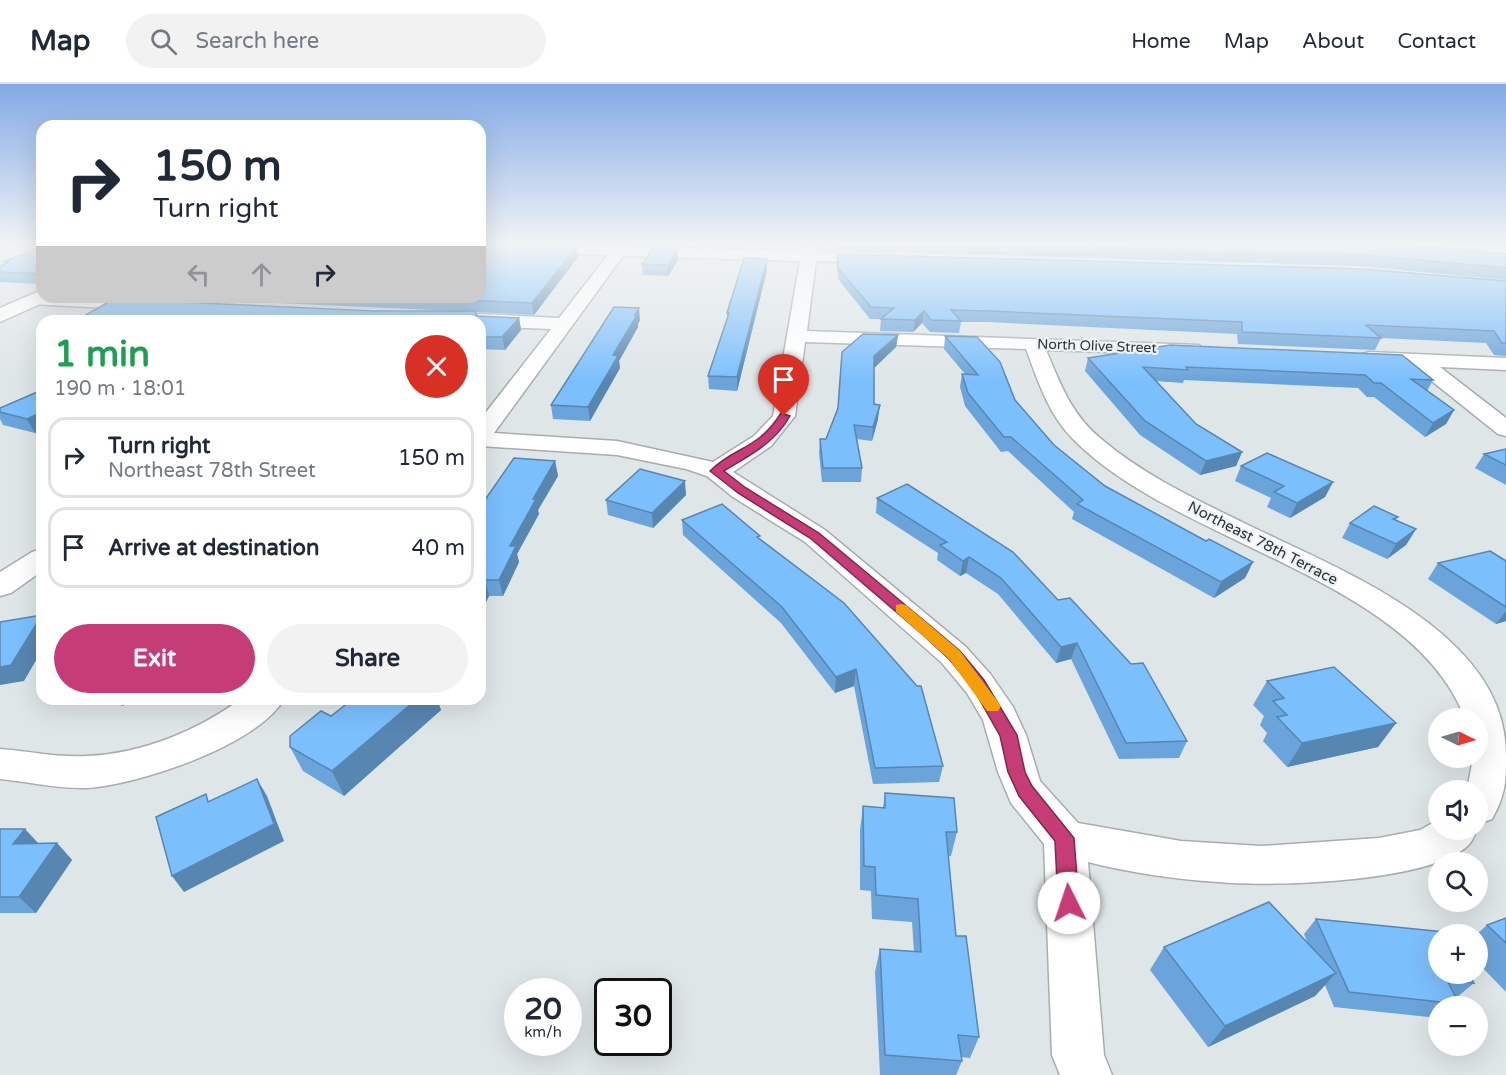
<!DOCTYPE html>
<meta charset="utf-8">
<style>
body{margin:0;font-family:"Varela Round",sans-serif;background:#f2f2f3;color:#1f2937;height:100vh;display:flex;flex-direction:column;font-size:22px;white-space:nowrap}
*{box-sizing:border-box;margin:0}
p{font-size:20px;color:#747a83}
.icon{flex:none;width:33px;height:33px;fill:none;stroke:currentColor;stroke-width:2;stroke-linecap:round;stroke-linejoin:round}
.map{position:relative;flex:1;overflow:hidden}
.details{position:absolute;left:36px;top:231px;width:450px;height:390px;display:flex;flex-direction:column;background:#fff;border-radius:18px;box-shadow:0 6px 24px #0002}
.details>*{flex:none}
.hud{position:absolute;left:36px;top:36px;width:450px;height:183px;border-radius:18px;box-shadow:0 6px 24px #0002;background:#fff;color:#1f2937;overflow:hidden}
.needle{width:39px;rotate:95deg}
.buttons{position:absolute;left:1428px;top:624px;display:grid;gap:12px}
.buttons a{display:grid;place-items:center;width:60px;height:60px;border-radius:50%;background:#fff;box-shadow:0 6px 24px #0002;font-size:30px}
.speed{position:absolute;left:504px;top:894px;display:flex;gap:12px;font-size:30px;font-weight:700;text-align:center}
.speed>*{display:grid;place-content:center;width:78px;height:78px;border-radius:50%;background:#fff;box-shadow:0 6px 24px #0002;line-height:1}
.speed small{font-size:15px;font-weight:400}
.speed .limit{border:3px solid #111;border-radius:9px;background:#fff;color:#111}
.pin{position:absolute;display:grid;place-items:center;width:51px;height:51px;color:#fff;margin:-62px -26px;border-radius:50% 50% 50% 0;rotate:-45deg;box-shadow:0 0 6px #0007}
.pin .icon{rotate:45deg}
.me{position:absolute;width:66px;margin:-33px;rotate:356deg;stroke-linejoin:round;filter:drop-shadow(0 0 4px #0008)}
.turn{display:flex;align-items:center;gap:21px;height:126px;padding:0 18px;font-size:27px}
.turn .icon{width:78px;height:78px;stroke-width:2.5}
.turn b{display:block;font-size:42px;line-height:51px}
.lanes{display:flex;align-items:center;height:57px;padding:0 18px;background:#0003;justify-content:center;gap:30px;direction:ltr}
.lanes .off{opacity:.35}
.round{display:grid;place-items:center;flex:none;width:63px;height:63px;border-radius:32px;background:#f2f2f3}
.headline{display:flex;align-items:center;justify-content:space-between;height:102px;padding:0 18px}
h1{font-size:36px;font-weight:800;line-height:45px;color:#1e9e55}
.button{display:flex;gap:12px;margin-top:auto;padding:12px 18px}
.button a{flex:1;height:69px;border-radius:36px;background:#c53c76;color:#fff;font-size:24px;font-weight:800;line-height:69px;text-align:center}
.button a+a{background:#f2f2f3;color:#1f2937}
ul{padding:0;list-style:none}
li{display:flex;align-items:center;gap:18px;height:81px;margin:0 12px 9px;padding:0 6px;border:3px solid #e0e1e3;border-radius:18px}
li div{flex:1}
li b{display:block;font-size:22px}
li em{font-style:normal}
header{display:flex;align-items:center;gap:36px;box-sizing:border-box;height:84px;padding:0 30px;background:#fff;border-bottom:2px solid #e0e1e3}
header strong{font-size:28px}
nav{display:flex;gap:33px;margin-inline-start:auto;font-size:21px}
.search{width:420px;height:54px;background:#f2f2f3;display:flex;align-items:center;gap:15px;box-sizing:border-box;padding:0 21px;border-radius:33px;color:#747a83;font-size:22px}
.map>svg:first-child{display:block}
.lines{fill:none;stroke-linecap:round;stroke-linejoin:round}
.stream{fill:#8b99e5;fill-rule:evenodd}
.minor-casing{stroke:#a7adaf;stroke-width:3}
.tertiary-casing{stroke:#a7adaf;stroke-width:3}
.minor{fill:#fff;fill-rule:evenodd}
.tertiary{fill:#fff;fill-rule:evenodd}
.wall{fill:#6ba4da}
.shaded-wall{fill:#5786b1}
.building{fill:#7cbffd;stroke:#5786b1;stroke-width:1.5}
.route{fill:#c53c76;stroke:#80274d;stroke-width:1.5}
.slow{fill:#f59e0b}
.labels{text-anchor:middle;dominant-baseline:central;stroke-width:4.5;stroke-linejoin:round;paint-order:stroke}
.far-street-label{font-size:14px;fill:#2f3232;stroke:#ecf3f5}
.street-label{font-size:15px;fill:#2f3232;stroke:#ecf3f5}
</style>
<header>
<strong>Map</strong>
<div class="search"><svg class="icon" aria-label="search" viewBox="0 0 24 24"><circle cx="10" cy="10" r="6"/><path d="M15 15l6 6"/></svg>Search here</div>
<nav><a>Home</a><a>Map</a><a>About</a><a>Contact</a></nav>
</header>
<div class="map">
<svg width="1506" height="991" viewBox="0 0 1506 991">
<rect width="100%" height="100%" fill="#dfe6e8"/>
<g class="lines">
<polygon class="stream" points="6,159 11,159 0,163 0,161"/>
<g class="minor-casing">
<g id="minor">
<path d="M480,159L615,162L618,159H632L630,163L802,167L804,159H818L817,168L879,169L887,174L879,179L816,177L807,247L1199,261L1202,265L1199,269L1192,271L1046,266C1060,299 1071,330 1100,354C1143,391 1197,416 1248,441C1340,486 1506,548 1506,670C1506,698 1506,710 1492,735L1478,740V706H1467L1473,674H1478V634H1465C1410,492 1174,460 1072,354C1048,329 1038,297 1026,265L805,258L795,332L771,362L733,388L825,446L966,563L991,591L1013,623L1026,651L1040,697L1078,739L1181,757L1261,762L1379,754L1420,746L1438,736V746H1477C1475,750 1473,755 1471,758C1439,799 1268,803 1218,798C1174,795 1131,789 1088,778L1104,971L1112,991H1060L1052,971L1044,760L1011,719L998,688L983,636L967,609L942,579L805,458L733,413L707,392L686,385L617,371L480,362V336L551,245L480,242V237L470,236L479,230L559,234L608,171L480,168ZM623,172L800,177L773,332L754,352L713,378L617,357L494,349Z"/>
<polygon points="35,211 149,216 158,221 149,226 29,220 26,216 29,212"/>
<polygon points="1369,268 1506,274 1506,286 1440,283 1506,334 1506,352 1498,350 1413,282 1362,278 1359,274 1362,270"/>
<polygon points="42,465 42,487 11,509 0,512 0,488 32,468"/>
<path d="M241,615H284C258,661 138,701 87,704C58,705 29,698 0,695V665C29,667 58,674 87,672C142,670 197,647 241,615Z"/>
</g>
</g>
<g class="tertiary-casing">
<polygon id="tertiary" points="42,206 42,213 51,213 49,216 0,238 0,224"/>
</g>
<use href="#minor" class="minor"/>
<use href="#tertiary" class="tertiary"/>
</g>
<g class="wall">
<polygon points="663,159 688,159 685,162 663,162"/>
<polygon points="835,159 1377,159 1506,170 1506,196 1358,182 836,166"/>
<polygon points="42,163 42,200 0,198 0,188 5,180 3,178"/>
<polygon points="677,165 678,176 668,192 643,191 642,180"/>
<polygon points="837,170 1506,197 1506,272 1494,271 1486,259 1381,254 1375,266 1238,260 1237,250 987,238 961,238 959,249 930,248 922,239 913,248 880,247 881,235 870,235 838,195 837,181"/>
<polygon points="578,173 534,231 476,228 477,232 519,234 521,246 505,266 480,265 480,237 374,227 456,227 143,213 480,213"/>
<polygon points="767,186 737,307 709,305 708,292 727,237 727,229"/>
<polygon points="640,236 638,240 638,243 619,277 620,284 590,337 553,335 551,321"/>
<polygon points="898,251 896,263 874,284 874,320 878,335 872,357 857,355 862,384 861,398 822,398 819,369 820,355 826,355 838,324"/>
<polygon points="945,252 1015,316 1054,361 1105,402 1206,457 1253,478 1245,494 1214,514 1072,435 1074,428 1008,367 1001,368 965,322 960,303 962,290 965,290 944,265"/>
<polygon points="1170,261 1433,296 1427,307 1454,326 1446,340 1425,353 1374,313 1367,313 1358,304 1184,296 1183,299 1156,297 1196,340 1242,368 1236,382 1200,391 1140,351 1085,287 1088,274"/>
<polygon points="42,306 42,346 35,349 3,341 0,335 0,324"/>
<polygon points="1506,365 1506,401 1475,384 1484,370"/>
<polygon points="555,377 558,392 538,426 539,430 517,470 519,478 503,512 489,512 480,530 480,423"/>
<polygon points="1241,382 1333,398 1325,413 1290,434 1267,423 1271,414 1235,397"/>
<polygon points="907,400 1187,657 1179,674 1119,675 1071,575 1056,579 998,510 966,489 960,492 937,476 938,469 876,429 877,414"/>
<polygon points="686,411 653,444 608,431 606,416"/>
<polygon points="1398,433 1395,436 1416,445 1406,461 1387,475 1342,454 1350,439"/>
<polygon points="682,436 760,455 943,682 939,698 873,700 854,602 835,609 781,539 683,451"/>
<polygon points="1506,477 1506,537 1496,540 1428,495 1438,479"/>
<polygon points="1267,597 1396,639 1378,663 1287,683 1263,657 1267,649 1260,641 1264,632 1253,621"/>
<polygon points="353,615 437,615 441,626 344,712 303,687 290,663"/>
<polygon points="885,709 957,748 951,772 948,772 956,852 979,953 970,974 961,973 962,977 956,991 880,991 875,888 880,865 914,868 912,838 872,835 871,807 860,806 860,746 863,722 883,724"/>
<polygon points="0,745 38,760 57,759 72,776 36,829 0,829"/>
<polygon points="1506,834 1506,908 1478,879 1477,850 1487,841"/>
<polygon points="1316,835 1474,899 1456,914 1459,920 1456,922 1438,922 1438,934 1334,923 1325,901 1315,912 1208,963 1150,886 1164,863 1307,858 1304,850"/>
</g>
<g class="shaded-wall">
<polygon points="577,162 578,173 534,231 532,219"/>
<polygon points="677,165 678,176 668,192 668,181"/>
<polygon points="767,175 767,186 737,307 737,293"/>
<polygon points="639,224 640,236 638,240 638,243 619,277 620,284 590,337 588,323 613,271"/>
<polygon points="924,227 922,239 913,248 915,236"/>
<polygon points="519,234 521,246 505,266 502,253"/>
<polygon points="898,251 896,263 873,285 874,272"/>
<polygon points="880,321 878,335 872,357 873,343"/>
<polygon points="1454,326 1446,340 1425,353 1433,339"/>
<polygon points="42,328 42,346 35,349 27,335"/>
<polygon points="1242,368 1236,382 1200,391 1206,377"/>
<polygon points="555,377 558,392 538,426 539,430 517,470 519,478 503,512 499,496 510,462 533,415"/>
<polygon points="685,397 686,411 653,444 652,429"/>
<polygon points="1333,398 1325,413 1290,434 1297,419"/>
<polygon points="1416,445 1406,461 1387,475 1396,460"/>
<polygon points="969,473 966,489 960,492 963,477"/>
<polygon points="1253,478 1245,494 1214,514 1221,498"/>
<polygon points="485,496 489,512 480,530 480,505"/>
<polygon points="1506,527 1506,537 1496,540"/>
<polygon points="42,531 42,566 24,597 0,601 0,583"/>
<polygon points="1077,559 1071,575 1056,579 1061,563"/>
<polygon points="856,585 854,602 835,609 836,593"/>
<polygon points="117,615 140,615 122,622"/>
<polygon points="417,615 437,615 441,626 344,712 332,687"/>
<polygon points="1396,639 1378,663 1287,683 1302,659"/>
<polygon points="257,695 267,712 284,757 184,808 172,792"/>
<polygon points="25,745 40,761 13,760"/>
<polygon points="57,759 72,776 36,829 19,813"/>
<polygon points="1336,889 1315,912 1208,963 1225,942"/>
</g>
<g class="building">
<polygon points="925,159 1377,159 1506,170 1506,184 1363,171"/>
<polygon points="480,160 577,162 532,219 387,213 480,213"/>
<polygon points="42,163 42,190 0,188 0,182 10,178 3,178"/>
<polygon points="653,164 677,165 668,181 642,180"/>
<polygon points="837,170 1363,185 1506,197 1506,259 1502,259 1494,247 1366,241 1381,254 1242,248 1242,238 989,227 951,226 961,237 931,236 924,227 915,236 881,235 894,224 871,223 838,184"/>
<polygon points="744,174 767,175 737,293 708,292 729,229 727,229"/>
<polygon points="114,215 374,227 475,227 477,232 519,234 502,253 480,253 480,237 75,237"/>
<polygon points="614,223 639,224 635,231 637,231 613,271 618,272 588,323 551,321"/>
<polygon points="863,250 898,251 874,272 874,320 880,321 873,343 854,341 862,384 823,384 820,355 826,355 838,324 842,268"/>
<polygon points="945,252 977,253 1000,278 1015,316 1054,361 1105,402 1206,457 1209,455 1253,478 1221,498 1077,420 1083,416 1011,353 1004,353 968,309 962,290 978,291"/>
<polygon points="1170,261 1402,271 1433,296 1411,295 1454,326 1433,339 1381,299 1374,299 1365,291 1186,283 1188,286 1143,283 1196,340 1242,368 1206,377 1145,337 1088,274"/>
<polygon points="42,306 42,328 27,335 0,328 0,324"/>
<polygon points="1506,365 1506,381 1484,370"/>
<polygon points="1267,369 1333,398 1297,419 1274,408 1284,402 1241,382"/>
<polygon points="514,374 555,377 533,415 536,415 510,462 516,462 499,496 485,496 480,505 480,435 483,429 480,429 480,423"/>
<polygon points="640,385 685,397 652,429 606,416"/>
<polygon points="907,400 1013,468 1058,516 1070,514 1131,580 1143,579 1187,657 1126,659 1077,559 1061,563 1001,494 969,473 963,477 940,461 947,458 877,414"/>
<polygon points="722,420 760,452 757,453 844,519 917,602 921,602 943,682 875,684 856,585 836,593 782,523 682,436"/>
<polygon points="1374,422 1398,433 1393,435 1416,445 1396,460 1350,439"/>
<polygon points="1490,467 1506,477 1506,523 1438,479"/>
<polygon points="42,531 11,581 0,583 0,538"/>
<polygon points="1334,583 1396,639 1302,659 1277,633 1287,631 1273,617 1284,614 1267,597"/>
<polygon points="353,615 417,615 332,687 290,663 290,652 321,627 331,632"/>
<polygon points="257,695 274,740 172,792 156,733 206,710 208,718"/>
<polygon points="885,709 954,714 957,748 946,748 956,852 966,852 979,953 958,951 962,977 885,971 880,865 921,868 918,815 876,811 875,783 864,782 863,722 885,724"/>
<polygon points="0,745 25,745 13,760 57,759 19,813 0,813"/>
<polygon points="1269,818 1336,889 1225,942 1164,863"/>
<polygon points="1506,834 1506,859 1487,841"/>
<polygon points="1316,835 1445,848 1447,850 1438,850 1438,890 1469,890 1474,899 1447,896 1459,920 1349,908"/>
</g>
<linearGradient id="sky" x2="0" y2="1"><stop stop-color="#83a9e7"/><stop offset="0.54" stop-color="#f1f4f5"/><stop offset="1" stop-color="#f1f4f5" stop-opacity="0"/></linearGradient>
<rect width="1506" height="297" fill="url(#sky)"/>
<path class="route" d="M781,329L790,332C775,359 750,371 724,387L746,404L819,449L933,544L960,567L984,596L1017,651L1025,688L1032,702L1074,754L1079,819L1076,826L1069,829L1061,826L1058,819L1055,757L1019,712L1008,688L1000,652L973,604L949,575L923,551L810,454L738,409L710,387C735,362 758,366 781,329Z"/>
<polygon class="slow" points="901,520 906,521 960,567 998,618 1001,622 998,627 987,627 949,575 896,528 896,521"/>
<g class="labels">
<g class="far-street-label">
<text transform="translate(1097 262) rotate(2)">North Olive Street</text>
</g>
<g class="street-label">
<text transform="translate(1263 459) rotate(27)">Northeast 78th Terrace</text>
</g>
</g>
</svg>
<div class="buttons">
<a><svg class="needle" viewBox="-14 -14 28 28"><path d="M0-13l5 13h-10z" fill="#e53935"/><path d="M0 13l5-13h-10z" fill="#747a83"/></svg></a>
<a><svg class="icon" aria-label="sound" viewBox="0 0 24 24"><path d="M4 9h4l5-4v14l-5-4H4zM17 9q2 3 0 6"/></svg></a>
<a><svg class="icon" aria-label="search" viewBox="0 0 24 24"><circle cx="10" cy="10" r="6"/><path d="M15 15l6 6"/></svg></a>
<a>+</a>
<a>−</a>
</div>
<div class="speed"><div>20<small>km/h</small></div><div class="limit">30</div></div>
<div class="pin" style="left:784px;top:332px;background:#d93025"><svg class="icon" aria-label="arrive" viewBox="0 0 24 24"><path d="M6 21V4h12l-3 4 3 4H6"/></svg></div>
<svg class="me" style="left:1069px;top:819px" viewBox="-20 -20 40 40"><circle r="19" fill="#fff"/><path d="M0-13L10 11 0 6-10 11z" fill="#c53c76"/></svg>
<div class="hud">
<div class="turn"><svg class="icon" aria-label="right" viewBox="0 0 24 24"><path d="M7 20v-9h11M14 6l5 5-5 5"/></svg><div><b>150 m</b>Turn right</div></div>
<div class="lanes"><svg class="icon off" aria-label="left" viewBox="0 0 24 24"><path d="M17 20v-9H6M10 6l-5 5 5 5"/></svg><svg class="icon off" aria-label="ahead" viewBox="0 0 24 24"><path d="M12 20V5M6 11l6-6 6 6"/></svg><svg class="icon" aria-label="right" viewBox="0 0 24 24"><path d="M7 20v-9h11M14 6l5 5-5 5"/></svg></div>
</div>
<section class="details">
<div class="headline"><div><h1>1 min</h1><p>190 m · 18:01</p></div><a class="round" style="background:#d93025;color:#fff"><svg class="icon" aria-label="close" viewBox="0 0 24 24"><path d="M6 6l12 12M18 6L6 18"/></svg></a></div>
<ul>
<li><svg class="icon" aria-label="right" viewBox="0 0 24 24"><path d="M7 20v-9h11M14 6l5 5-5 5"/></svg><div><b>Turn right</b><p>Northeast 78th Street</p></div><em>150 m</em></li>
<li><svg class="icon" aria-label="arrive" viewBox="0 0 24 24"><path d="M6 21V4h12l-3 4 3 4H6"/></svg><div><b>Arrive at destination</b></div><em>40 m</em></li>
</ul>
<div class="button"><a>Exit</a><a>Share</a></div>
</section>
</div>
